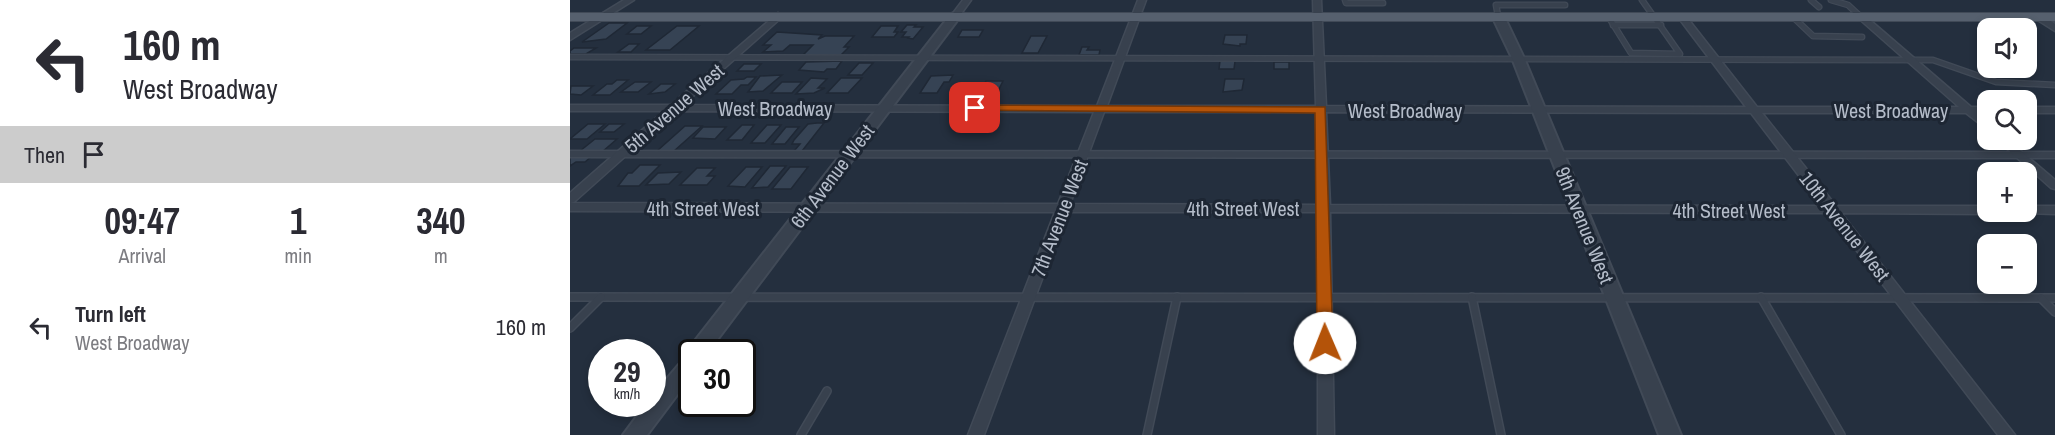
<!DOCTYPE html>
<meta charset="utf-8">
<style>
body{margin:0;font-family:"Archivo Narrow",sans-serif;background:#f2f2f3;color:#2b2b33;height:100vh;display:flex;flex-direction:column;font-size:22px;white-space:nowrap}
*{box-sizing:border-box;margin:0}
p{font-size:20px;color:#7c7c81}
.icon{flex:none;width:33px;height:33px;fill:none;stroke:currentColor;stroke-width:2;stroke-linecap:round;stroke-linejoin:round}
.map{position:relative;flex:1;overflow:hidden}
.panel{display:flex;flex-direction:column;background:#fff;width:570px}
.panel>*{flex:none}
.banner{background:#fff;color:#2b2b33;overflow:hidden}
.tools{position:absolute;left:1407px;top:18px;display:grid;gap:12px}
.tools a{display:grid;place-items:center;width:60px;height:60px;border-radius:12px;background:#fff;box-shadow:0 3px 9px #0003;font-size:30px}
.speed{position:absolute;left:18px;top:339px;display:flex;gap:12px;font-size:30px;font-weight:700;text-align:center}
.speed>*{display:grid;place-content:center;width:78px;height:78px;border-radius:50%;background:#fff;box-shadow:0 3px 9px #0003;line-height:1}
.speed small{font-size:15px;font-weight:400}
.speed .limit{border:3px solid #111;border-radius:9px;background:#fff;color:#111}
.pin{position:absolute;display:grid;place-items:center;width:51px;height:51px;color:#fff;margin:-26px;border-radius:12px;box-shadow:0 3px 9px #0006}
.me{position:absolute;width:66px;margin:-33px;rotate:359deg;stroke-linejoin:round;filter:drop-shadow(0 0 4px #0008)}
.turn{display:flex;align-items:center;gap:21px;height:126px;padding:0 24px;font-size:27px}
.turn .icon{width:78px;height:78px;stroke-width:2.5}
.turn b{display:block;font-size:42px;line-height:51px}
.then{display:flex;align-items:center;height:57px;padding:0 24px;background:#0003;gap:12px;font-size:22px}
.eta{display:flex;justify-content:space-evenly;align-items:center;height:102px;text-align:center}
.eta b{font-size:36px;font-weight:700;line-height:42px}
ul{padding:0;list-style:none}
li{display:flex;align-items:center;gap:18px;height:84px;padding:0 24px}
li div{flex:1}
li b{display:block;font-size:22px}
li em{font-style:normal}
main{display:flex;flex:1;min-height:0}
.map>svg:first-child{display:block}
.building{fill:#364354;stroke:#1f2835;stroke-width:1.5}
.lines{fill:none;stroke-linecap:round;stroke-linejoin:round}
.service-far2-casing{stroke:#414a57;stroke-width:7}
.service-far1-casing{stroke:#414a57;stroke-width:9}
.service-casing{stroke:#414a57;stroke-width:10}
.minor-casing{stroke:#414a57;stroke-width:3}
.tertiary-casing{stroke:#414a57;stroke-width:4}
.primary-casing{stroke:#414a57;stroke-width:2}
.service-far2{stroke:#38414e;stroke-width:4.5}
.service-far1{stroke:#38414e;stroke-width:6}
.service{stroke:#38414e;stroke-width:7}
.minor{fill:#38414e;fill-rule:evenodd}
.tertiary{fill:#38414e;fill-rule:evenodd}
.primary{fill:#56606e;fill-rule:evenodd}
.route{fill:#b45309;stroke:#753606;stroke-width:1.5}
.labels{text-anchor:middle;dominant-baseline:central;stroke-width:6;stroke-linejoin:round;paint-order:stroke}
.street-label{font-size:20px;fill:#b4bcc9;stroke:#1d2633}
</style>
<main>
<section class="panel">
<div class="banner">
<div class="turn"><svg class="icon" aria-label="left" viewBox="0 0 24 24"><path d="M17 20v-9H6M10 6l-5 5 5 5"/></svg><div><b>160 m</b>West Broadway</div></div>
<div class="then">Then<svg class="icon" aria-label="arrive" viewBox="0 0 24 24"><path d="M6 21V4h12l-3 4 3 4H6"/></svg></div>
</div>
<div class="eta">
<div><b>09:47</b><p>Arrival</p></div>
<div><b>1</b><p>min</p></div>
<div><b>340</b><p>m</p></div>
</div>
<ul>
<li><svg class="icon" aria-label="left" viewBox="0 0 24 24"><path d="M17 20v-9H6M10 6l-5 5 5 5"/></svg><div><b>Turn left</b><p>West Broadway</p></div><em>160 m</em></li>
</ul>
</section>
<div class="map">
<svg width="1485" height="435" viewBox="0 0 1485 435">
<rect width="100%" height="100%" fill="#242f3e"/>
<g class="building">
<polygon points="39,23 57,23 36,39 12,42"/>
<polygon points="337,25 346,25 344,27 353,27 343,39 338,38 339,37 332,37 336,32 331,32"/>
<polygon points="67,26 81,26 71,34 57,34"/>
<polygon points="107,26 129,26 100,50 76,50"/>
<polygon points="311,26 328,26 324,32 328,32 324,37 302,37"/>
<polygon points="392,30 413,30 409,37 388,37"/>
<polygon points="207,32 252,35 248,39 255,36 284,36 274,47 279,47 271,55 233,55 243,45 220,45 213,51 193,52 201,45 193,45"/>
<polygon points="655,35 677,35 676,44 670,44 670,46 653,44"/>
<polygon points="461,36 477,36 468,53 452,53"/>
<polygon points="59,44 69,44 61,52 48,52"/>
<polygon points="512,47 519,47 517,50 530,50 529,55 509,55"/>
<polygon points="4,48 26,48 16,54 0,54 0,51"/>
<polygon points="272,61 266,69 257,69 254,72 229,70 236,62"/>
<polygon points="650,61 665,61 664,69 649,69"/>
<rect x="704" y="62" width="15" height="7"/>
<polygon points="289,63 303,63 292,75 278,75"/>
<polygon points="174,64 191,64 184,71 167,71"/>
<polygon points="212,75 193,91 178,92 190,76"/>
<polygon points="383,75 379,82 374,82 367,93 350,93 361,76"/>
<polygon points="177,77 186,77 178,85 171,85 162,94 146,94 161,80 174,79"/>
<polygon points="241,78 257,79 248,88 255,88 244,93 226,94"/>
<polygon points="271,78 292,78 278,93 257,93"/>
<polygon points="655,79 674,79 672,90 653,92"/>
<polygon points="47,80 58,80 40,95 23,95 37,84 42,84"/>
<polygon points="416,81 433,81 428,91 410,91"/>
<polygon points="65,82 81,82 68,92 51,92"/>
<polygon points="212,82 232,82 222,93 201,93"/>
<polygon points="91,84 105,84 95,92 79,94"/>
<polygon points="399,84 397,87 403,87 400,93 381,94 386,85"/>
<polygon points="1,86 23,86 11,95 0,94"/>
<polygon points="247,123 254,123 232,151 224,151 230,144 222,144 224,140 238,124"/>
<polygon points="18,124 35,124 17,139 0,139"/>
<polygon points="39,124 54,124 44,132 30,132"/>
<polygon points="172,125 184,125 172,140 157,140"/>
<polygon points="197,125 211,125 195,143 181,143"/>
<polygon points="115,126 132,126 104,151 87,151"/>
<polygon points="133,127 156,127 145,139 123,138"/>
<polygon points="216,127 229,127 215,144 202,144"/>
<polygon points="25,139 47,139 32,152 10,151"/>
<polygon points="22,156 15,162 6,162 0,166 0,157"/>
<polygon points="70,165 90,165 69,186 48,186 58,173 62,173"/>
<polygon points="200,166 216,166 198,187 182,188"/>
<polygon points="176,167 192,167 175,187 158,186"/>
<polygon points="220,167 238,167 221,189 202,189"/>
<polygon points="127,168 145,168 137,176 145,176 137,185 110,185"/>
<polygon points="111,172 99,184 76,185 88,173"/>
</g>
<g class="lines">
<g class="service-far2-casing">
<g id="service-far2">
<polyline points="775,0 776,3 813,3"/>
<polyline points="1241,0 1249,7"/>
<polyline points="1261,0 1278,5 1291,17"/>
<polyline points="928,16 926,5 995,5"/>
<polyline points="1038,16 1061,53 1110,54 1072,0"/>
<polyline points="1223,17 1243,36 1292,37"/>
<polyline points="1043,25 1091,25"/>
<polyline points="0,57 1363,60 1426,82 1485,85"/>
</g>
</g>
<g class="service-far1-casing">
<polyline id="service-far1" points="0,154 1485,155"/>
</g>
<g class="service-casing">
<g id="service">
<polyline points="0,297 1485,298"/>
<polyline points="902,297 931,435"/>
<polyline points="1191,297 1271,435"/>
<polyline points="1471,298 1485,312"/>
<polyline points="0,328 31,297"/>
<polyline points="231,435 257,391"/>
<polyline points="577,435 607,297"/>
</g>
</g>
<g class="minor-casing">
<g id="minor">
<polygon points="54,0 64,0 0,40 0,33"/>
<polygon points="393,0 401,0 388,18 382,18 381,16"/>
<path d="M568,0H576L537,106H746L743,0H751L756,106L1176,107L1108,17L1112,14L1115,15L1187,107H1389L1287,17L1294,15L1401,107H1418V113H1408L1418,121V130L1396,113H1192L1266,206H1418V212H1423L1418,214L1271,213L1445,435H1428L1258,213L760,212L764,435H748V212H497L414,435H398L485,212L0,211V203L488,204L524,112L106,111L4,202L0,203V193L94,111H0V105H101L208,13L212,16L211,18L113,105L527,106ZM534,112H746L748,205L500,204ZM756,112L1181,113L1252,206L760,205Z"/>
<polygon points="1466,15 1472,15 1485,24 1485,31 1466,19"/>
<rect x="1456" y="107" width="29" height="6"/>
<polygon points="1427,140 1438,140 1485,180 1485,189 1481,188"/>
<polygon points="1456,206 1485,206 1485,214 1452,213 1456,212"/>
</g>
</g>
<g class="tertiary-casing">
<g id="tertiary">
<polygon points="385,13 389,14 389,18 138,352 122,352 122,375 77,435 53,435 76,404 82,404 82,396 118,354 120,347 381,14"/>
<polygon points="928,13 934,16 954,58 1111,435 1089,435 942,58 922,16"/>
</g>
</g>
<g class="primary-casing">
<rect id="primary" x="0" y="13" width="1485" height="8"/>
</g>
<use href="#service-far2" class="service-far2"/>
<use href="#service-far1" class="service-far1"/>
<use href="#service" class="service"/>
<use href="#minor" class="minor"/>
<use href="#tertiary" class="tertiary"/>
<use href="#primary" class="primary"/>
</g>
<polygon class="route" points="405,105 755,107 763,343 761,347 750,347 747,343 745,113 401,110 401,106"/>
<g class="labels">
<g class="street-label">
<text transform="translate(104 108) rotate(-41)">5th Avenue West</text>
<text x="205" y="108">West Broadway</text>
<text x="835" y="110">West Broadway</text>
<text x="1321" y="110">West Broadway</text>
<text transform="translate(262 176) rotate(-53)">6th Avenue West</text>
<text x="133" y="208">4th Street West</text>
<text x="673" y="208">4th Street West</text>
<text x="1159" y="210">4th Street West</text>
<text transform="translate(489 218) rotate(-69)">7th Avenue West</text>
<text transform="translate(1015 225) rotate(68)">9th Avenue West</text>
<text transform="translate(1275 226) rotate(52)">10th Avenue West</text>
</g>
</g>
</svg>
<div class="tools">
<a><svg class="icon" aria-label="sound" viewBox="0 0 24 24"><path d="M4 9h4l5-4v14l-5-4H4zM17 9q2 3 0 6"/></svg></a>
<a><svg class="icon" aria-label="search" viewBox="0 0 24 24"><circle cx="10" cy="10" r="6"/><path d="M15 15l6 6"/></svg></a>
<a>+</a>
<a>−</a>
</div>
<div class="speed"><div>29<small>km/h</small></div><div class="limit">30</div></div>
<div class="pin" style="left:405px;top:108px;background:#d93025"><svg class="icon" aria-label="arrive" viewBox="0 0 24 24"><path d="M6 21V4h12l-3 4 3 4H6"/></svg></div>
<svg class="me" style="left:755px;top:343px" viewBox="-20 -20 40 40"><circle r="19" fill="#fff"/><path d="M0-13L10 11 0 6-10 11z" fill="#b45309"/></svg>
</div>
</main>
